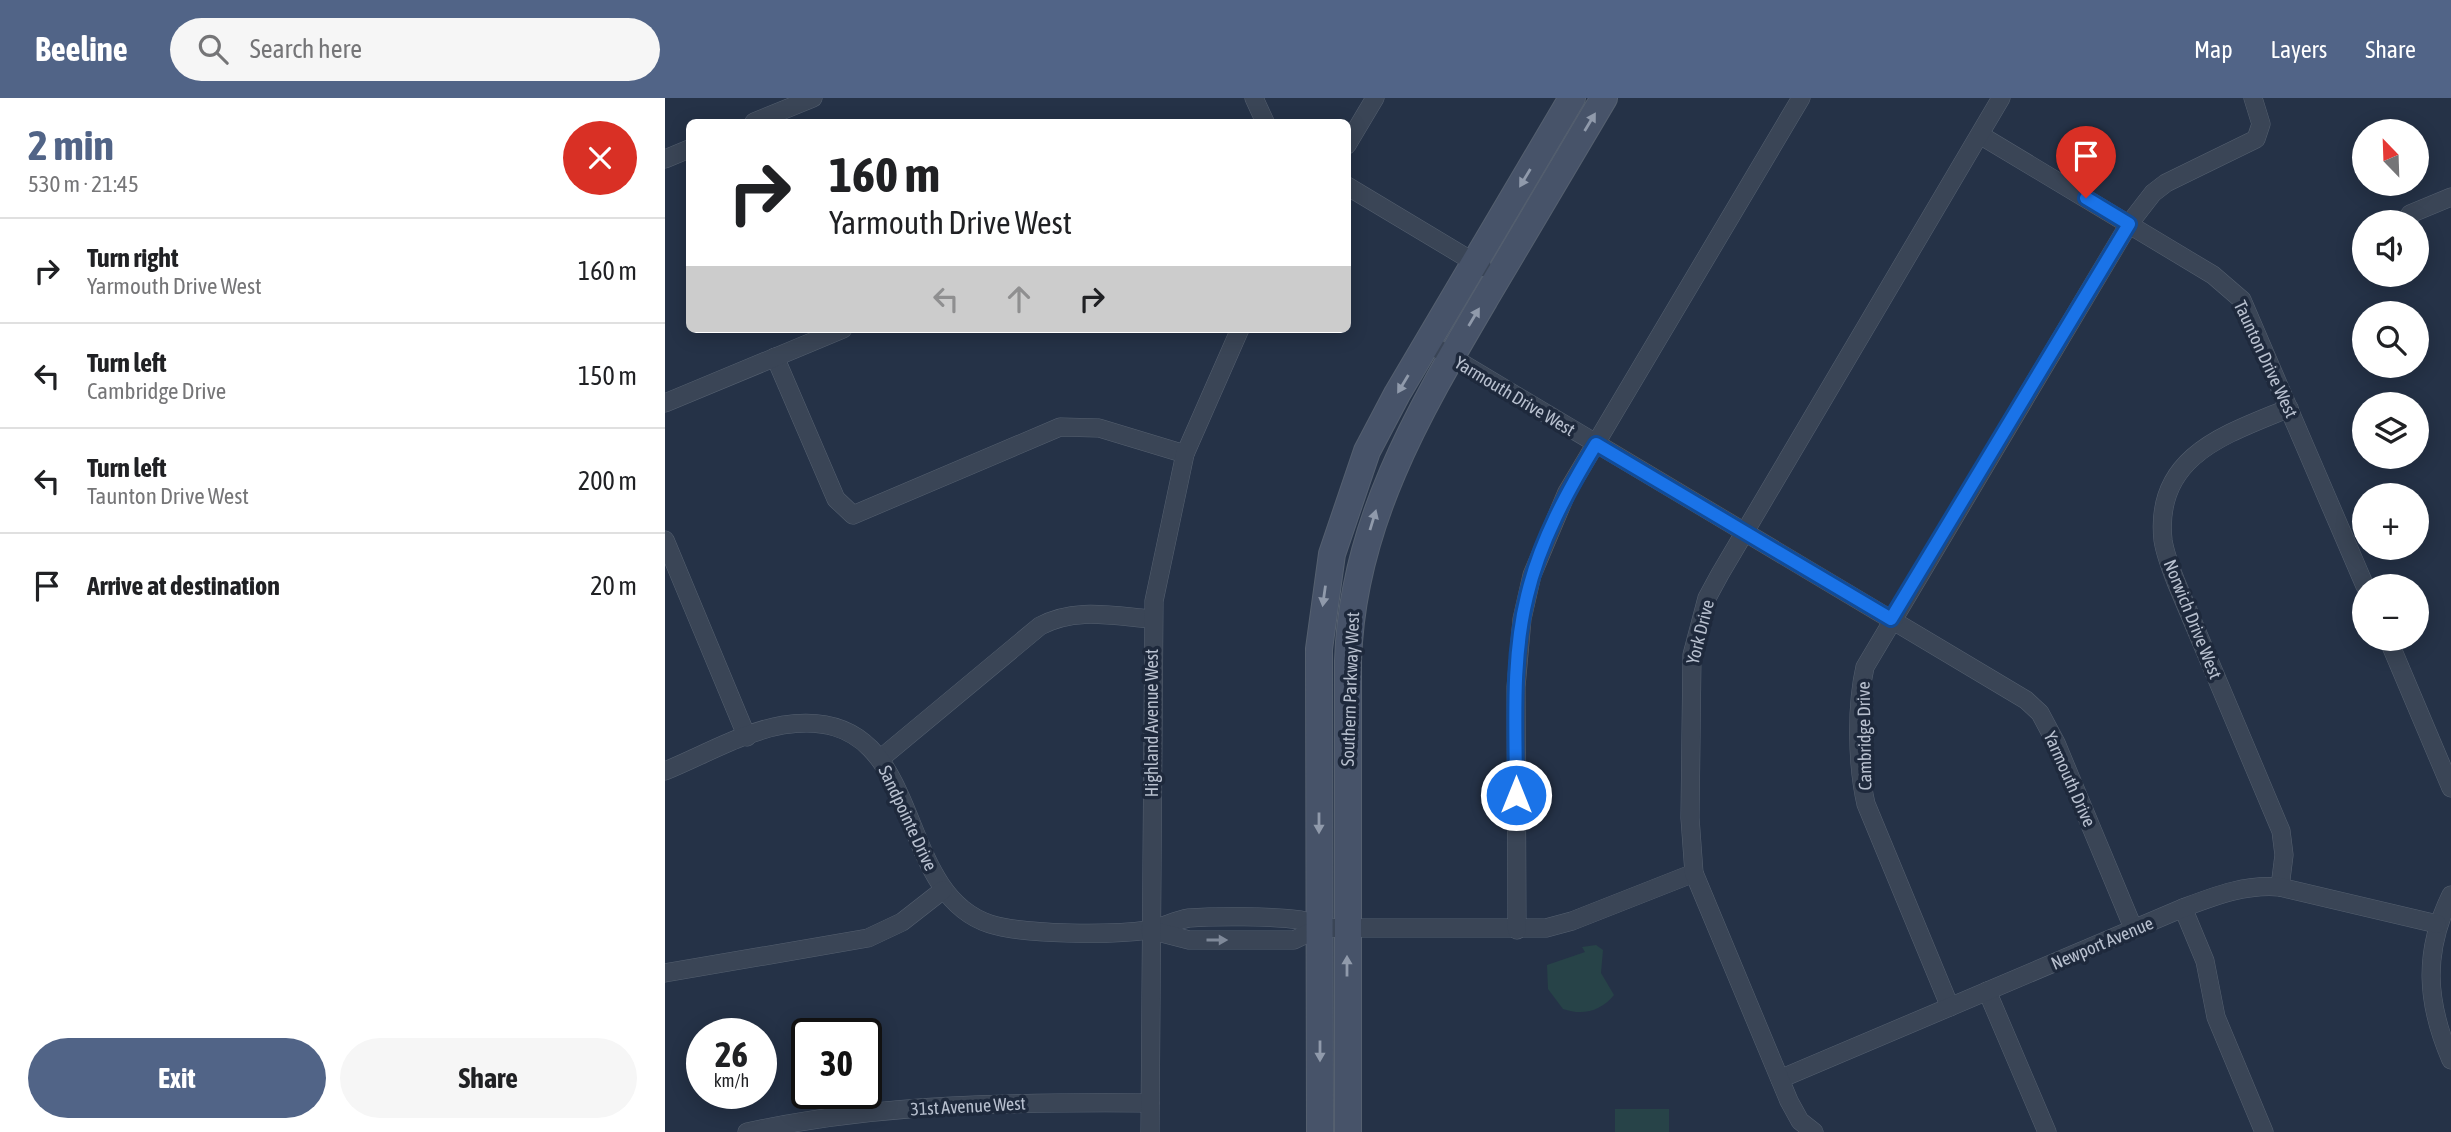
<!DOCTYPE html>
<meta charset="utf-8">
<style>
body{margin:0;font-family:"Asap Condensed",sans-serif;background:#f6f6f6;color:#202124;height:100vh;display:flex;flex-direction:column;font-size:26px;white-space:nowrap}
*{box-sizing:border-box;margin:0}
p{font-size:23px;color:#757577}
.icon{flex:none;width:38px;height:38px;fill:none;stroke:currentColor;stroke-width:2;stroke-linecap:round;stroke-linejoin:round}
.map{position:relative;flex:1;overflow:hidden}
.side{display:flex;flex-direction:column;background:#fff;width:665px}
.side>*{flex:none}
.banner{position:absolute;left:21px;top:21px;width:665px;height:214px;border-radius:10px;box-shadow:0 4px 18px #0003;background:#fff;color:#202124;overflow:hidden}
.needle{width:46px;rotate:337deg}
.buttons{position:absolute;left:1687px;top:21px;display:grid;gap:14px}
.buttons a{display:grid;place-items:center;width:77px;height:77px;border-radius:50%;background:#fff;box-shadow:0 4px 18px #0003;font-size:35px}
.speed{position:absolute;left:21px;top:920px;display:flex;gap:14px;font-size:35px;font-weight:700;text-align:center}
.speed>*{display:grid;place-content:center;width:91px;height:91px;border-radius:50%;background:#fff;box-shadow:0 4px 18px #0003;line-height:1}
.speed small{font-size:18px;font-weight:400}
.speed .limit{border:4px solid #111;border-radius:10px;background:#fff;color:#111}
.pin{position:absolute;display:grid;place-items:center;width:60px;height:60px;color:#fff;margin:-72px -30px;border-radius:50% 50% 50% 0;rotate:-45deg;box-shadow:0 0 7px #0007}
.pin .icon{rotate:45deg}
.me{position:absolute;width:77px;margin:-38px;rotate:0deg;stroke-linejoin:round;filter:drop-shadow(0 0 5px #0008)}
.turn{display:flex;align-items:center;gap:24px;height:147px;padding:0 28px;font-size:32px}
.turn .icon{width:91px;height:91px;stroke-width:2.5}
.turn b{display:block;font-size:49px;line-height:60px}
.lanes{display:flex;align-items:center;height:66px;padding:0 28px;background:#0003;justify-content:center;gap:35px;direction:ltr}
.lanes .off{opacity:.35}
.round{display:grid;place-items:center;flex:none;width:74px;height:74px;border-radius:37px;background:#f6f6f6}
.headline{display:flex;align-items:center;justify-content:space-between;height:119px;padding:0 28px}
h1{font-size:42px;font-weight:700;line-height:52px;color:#516487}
.primary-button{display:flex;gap:14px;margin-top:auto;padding:14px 28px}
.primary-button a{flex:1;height:80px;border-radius:42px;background:#516487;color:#fff;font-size:28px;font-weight:700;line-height:80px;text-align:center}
.primary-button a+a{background:#f6f6f6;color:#202124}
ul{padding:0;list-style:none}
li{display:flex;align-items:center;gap:21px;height:105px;padding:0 28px;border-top:2px solid #e0e0e0}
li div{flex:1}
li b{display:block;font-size:26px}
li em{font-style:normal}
header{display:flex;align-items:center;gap:42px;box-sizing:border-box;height:98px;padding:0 35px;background:#516487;color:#fff}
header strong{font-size:33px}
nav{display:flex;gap:38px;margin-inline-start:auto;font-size:24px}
.search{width:490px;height:63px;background:#f6f6f6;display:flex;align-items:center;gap:18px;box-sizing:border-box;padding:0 24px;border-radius:38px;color:#757577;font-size:26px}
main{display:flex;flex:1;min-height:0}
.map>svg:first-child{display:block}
.green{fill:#274348}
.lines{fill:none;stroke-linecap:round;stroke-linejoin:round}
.street-casing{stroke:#556070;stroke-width:19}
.secondary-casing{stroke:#556070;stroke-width:28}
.street{stroke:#3a4556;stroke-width:18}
.secondary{stroke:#475369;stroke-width:26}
.oneway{fill:#909aab}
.oneway2{fill:#7f8999}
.route-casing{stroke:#114b97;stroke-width:18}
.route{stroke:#1a73e8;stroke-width:12}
.labels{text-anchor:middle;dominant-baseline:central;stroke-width:7;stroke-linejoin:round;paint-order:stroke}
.street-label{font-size:18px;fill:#b8c0cf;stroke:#1e293c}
</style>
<header>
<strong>Beeline</strong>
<div class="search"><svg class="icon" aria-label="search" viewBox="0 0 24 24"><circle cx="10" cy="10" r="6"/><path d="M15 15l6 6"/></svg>Search here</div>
<nav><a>Map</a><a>Layers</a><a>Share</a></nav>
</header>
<main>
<section class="side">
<div class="headline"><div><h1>2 min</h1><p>530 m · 21:45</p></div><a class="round" style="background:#d93025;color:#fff"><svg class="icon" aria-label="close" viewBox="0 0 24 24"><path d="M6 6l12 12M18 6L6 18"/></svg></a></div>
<ul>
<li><svg class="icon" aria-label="right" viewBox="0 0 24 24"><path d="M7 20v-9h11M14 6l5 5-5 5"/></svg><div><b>Turn right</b><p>Yarmouth Drive West</p></div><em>160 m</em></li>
<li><svg class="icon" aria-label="left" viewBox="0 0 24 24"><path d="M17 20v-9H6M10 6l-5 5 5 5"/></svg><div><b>Turn left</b><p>Cambridge Drive</p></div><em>150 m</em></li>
<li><svg class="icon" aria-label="left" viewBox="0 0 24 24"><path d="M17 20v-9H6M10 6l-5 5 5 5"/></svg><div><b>Turn left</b><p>Taunton Drive West</p></div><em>200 m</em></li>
<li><svg class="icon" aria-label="arrive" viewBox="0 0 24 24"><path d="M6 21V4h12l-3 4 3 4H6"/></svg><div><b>Arrive at destination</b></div><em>20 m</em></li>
</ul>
<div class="primary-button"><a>Exit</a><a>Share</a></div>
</section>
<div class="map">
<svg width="1786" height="1034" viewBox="0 0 1786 1034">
<rect width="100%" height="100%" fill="#253247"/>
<g class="green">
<path d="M931,847L938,852L936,875L949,897C936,913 918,918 898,911L883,891L882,867L920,854L917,849Z"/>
<rect x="950" y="1011" width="54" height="23"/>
</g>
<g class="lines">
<g class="street-casing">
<g id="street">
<polyline points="589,0 600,24"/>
<polyline points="89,24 148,0"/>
<polyline points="1315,37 1548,177 1577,202 1700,488"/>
<polyline points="682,47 710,0"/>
<polyline points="0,61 24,51"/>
<polyline points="682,88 817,169"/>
<polyline points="1745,116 1786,99"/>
<polyline points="763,245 1361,602 1375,615 1391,645 1469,832"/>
<polyline points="110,259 171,401 188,417 395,329 434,330 520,356"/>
<polyline points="0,305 178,231"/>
<polyline points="0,442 82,639"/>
<polyline points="1723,541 1786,690"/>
<path d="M215,661L375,528C410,509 448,518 487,521"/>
<path d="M0,673C37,658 78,634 118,627C265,604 223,793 325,826C359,837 447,837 483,832C497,830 510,822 524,820C550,818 609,818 635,822C642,823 648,827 654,830H881L907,823L1029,775"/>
<path d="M1615,789L1619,757L1616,733L1511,484C1506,471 1500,456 1498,442C1489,357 1562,336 1624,310"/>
<path d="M1786,797C1758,854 1761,904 1786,962"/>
<polyline points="1518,810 1540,863 1551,919 1599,1034"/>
<polyline points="485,832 524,842 629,842 654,830"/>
<polyline points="852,832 851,589 857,521 867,477 902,394 1136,0"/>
<polyline points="0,875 203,840 237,824 278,792"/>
<polyline points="1322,893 1382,1034"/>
<path d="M1285,909L1201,706C1192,667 1191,608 1200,569L1464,126L1488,95L1501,85L1591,41L1596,26L1588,0"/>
<path d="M1115,981L1518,810C1550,798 1580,786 1615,789L1772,826"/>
<path d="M82,1034C215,1005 350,1004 485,1005"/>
<polyline points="485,1034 489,503 520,356 575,231"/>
<polyline points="1149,1034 1135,1023 1124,1003 1029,775 1025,720 1027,557 1042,500 1055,476 1336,0"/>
</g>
</g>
<g class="secondary-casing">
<g id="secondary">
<polyline points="655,1034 654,551 667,456 702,353 732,296 907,0"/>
<path d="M683,1034V563C687,427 753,315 820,201C860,134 900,67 939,0"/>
</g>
</g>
<use href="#street" class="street"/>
<use href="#secondary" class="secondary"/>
</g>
<defs><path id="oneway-solid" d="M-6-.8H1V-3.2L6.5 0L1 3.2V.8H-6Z" transform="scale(1.75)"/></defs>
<g class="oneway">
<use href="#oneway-solid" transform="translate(925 24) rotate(-59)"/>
<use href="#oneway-solid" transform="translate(860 80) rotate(121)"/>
<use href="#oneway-solid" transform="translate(809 219) rotate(-59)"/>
<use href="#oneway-solid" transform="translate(738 286) rotate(121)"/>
<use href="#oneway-solid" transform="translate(708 422) rotate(-73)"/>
<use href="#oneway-solid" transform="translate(659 498) rotate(98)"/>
<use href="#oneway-solid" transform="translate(654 725) rotate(90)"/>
<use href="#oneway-solid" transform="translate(682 868) rotate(-90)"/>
<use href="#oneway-solid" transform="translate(655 953) rotate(90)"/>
</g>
<use class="oneway2" href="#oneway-solid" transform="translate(552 842)"/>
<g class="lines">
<g class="route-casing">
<path id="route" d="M851,697C851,631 846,562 862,498C875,443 902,394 931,346L1226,521L1464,126L1421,100"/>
</g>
<use href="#route" class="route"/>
</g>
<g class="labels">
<g class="street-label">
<text transform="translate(1601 261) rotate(65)">Taunton Drive West</text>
<text transform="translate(850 298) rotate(31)">Yarmouth Drive West</text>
<text transform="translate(1528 521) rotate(68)">Norwich Drive West</text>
<text transform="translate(1035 534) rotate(-76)">York Drive</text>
<text transform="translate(685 591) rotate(-88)">Southern Parkway West</text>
<text transform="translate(486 625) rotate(-90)">Highland Avenue West</text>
<text transform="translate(1199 638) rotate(-91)">Cambridge Drive</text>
<text transform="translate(1405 681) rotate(66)">Yarmouth Drive</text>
<text transform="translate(243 720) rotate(65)">Sandpointe Drive</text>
<text transform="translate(1437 845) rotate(-23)">Newport Avenue</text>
<text transform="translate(303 1008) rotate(-3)">31st Avenue West</text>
</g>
</g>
</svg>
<div class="buttons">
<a><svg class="needle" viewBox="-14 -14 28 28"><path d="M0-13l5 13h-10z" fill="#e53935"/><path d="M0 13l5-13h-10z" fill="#757577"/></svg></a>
<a><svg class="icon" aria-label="sound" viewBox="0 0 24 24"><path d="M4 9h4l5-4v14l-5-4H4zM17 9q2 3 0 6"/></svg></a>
<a><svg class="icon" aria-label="search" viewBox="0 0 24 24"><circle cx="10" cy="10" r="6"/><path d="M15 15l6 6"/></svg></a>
<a><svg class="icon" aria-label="layers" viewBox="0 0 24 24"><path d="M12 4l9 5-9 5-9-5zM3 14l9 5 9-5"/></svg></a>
<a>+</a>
<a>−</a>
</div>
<div class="speed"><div>26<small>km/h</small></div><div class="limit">30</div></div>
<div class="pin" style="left:1421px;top:100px;background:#d93025"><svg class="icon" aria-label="arrive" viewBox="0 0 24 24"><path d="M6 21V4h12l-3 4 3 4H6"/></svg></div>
<svg class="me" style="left:851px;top:697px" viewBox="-20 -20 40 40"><circle r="17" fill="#1a73e8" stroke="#fff" stroke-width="3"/><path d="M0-11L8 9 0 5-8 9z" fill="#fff"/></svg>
<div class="banner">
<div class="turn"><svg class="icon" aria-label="right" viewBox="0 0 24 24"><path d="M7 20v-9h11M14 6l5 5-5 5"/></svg><div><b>160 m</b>Yarmouth Drive West</div></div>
<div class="lanes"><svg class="icon off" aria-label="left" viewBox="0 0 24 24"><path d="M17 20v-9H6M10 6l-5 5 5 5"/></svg><svg class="icon off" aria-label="ahead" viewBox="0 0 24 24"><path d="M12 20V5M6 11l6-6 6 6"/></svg><svg class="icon" aria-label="right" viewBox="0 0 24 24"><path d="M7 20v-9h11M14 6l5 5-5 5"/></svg></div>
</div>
</div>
</main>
